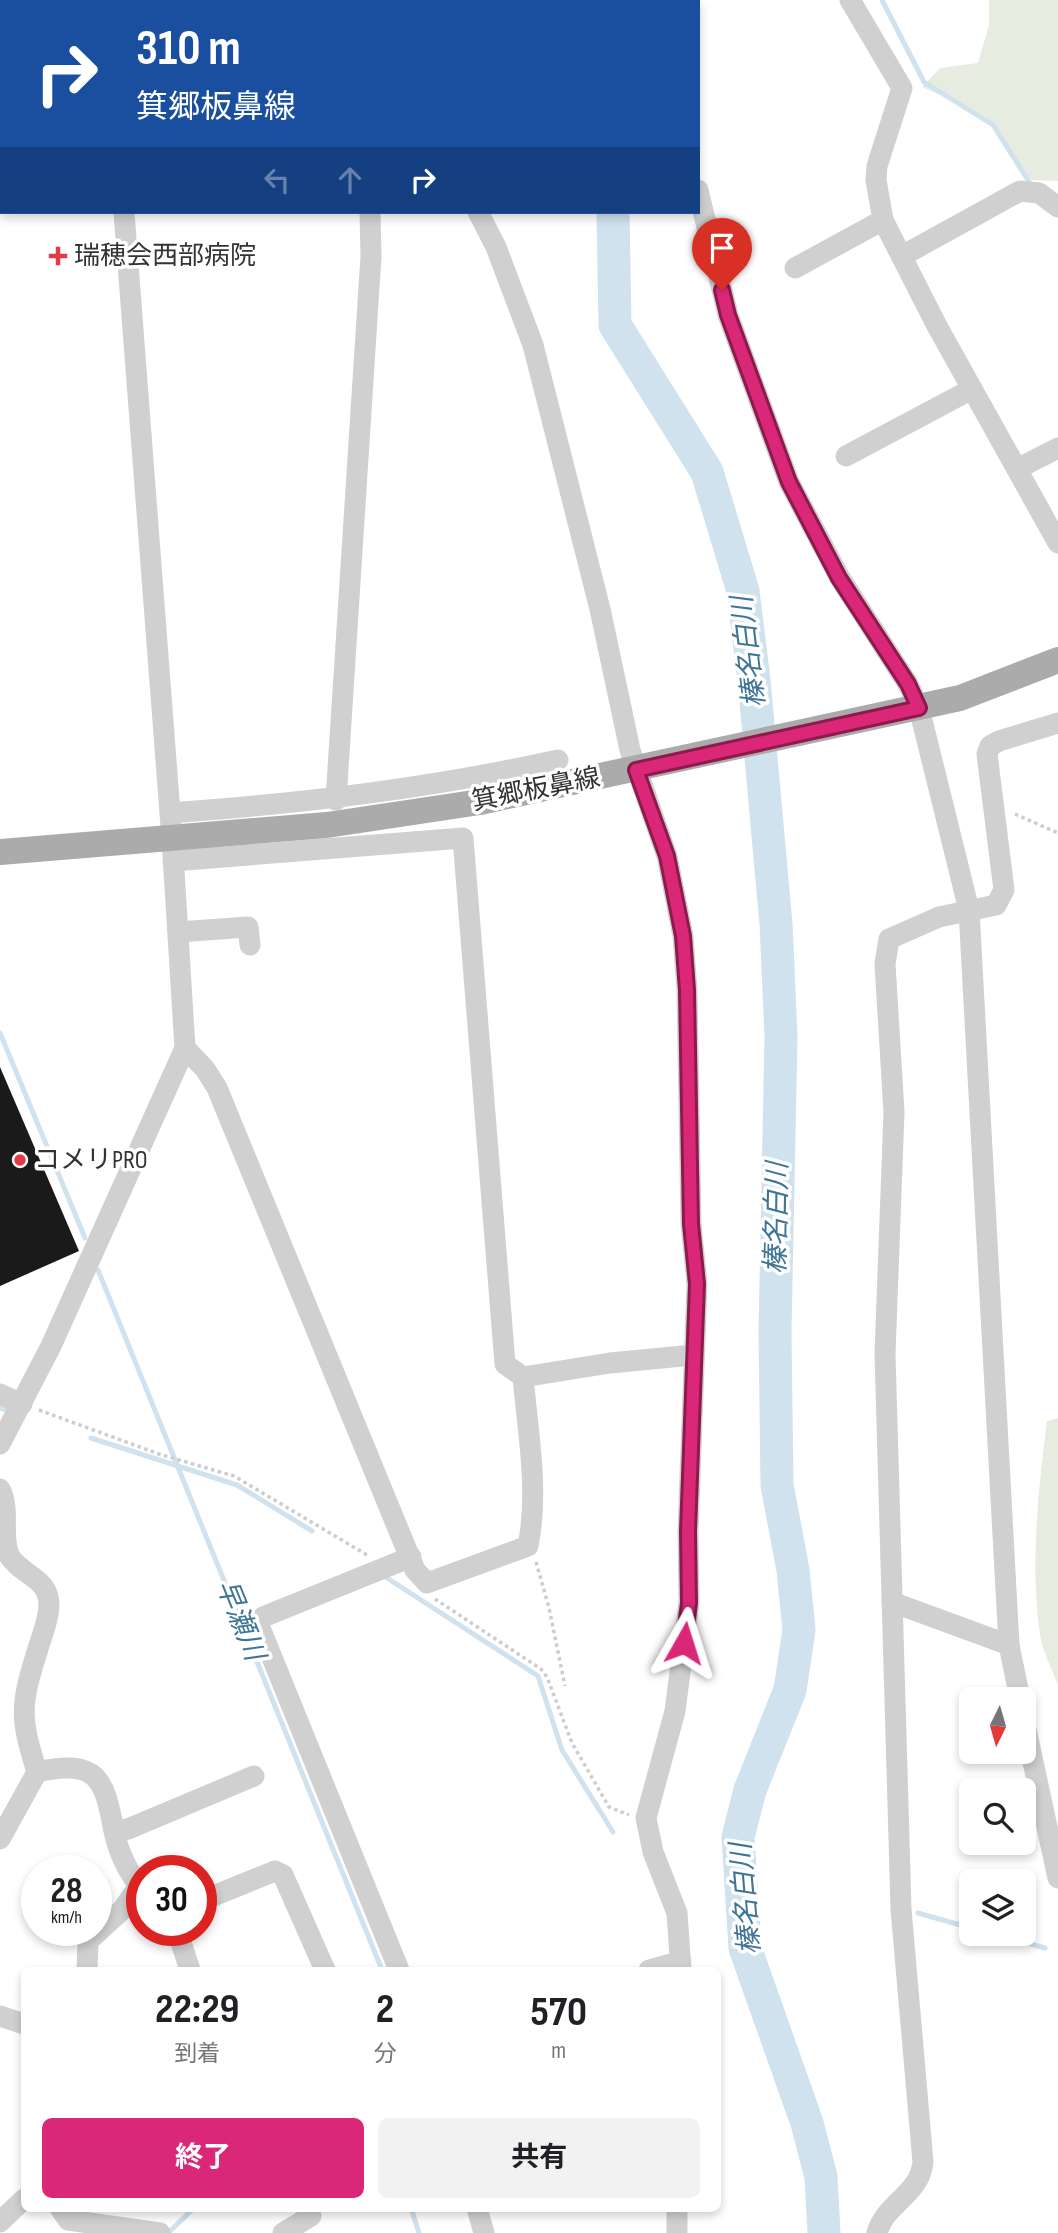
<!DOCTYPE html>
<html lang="ja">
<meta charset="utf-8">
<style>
body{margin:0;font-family:"Sofia Sans Condensed","Noto Sans JP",sans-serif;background:#f2f2f2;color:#202124;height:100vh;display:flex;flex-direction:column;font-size:26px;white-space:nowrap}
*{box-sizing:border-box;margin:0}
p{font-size:23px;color:#757577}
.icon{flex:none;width:38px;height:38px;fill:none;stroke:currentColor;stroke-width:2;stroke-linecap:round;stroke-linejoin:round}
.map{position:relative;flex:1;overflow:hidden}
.details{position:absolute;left:21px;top:1967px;width:700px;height:245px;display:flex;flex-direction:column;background:#fff;border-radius:10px;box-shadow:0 4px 10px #0003}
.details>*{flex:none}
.guide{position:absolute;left:0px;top:0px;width:700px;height:214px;box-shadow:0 4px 10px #0003;background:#1a4fa0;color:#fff;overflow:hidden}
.needle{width:46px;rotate:185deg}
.controls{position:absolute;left:959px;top:1687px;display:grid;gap:14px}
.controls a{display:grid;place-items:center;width:77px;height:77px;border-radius:10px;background:#fff;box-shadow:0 4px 10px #0003;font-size:35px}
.speed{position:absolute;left:21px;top:1855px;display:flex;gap:14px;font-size:35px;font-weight:700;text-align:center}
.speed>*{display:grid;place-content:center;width:91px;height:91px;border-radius:50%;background:#fff;box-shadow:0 4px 10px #0003;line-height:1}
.speed small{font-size:18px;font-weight:400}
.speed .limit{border:10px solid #d22;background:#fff;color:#111}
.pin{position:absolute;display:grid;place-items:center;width:60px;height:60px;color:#fff;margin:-72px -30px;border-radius:50% 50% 50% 0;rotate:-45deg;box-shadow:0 0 7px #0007}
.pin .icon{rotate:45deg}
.me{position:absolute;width:77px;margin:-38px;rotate:6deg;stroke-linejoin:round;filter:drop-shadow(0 0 5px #0008)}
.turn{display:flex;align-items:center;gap:24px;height:147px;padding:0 21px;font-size:32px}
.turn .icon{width:91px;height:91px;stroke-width:2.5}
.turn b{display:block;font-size:49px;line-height:60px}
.lanes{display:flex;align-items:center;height:66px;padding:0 21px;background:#0003;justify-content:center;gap:35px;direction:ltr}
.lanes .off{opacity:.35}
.eta{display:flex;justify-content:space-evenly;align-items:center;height:119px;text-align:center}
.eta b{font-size:42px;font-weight:700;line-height:49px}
.button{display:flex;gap:14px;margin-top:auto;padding:14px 21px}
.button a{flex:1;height:80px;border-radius:10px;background:#db2777;color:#fff;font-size:28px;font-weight:700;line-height:80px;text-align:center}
.button a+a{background:#f2f2f2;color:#202124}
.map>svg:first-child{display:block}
.green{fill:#e6ecdf}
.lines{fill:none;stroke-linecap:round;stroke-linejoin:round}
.stream{stroke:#cfe2ee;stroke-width:5}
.river{stroke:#cfe2ee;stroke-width:33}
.building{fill:#1a1a1a}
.path{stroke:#cdcdcd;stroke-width:3.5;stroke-dasharray:3.5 3.5;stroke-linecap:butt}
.minor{stroke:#d0d0d0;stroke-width:21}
.major{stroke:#ababab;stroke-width:26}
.route-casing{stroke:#8e194d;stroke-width:18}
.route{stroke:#db2777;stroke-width:12}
.poi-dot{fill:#e63946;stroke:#fff;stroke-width:2.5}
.labels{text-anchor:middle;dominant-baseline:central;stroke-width:7;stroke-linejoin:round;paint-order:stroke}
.poi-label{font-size:26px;fill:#333;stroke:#fff;text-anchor:start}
.street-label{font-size:26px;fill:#333;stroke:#fff}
.water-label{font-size:28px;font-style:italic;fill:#3f7597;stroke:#fff}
</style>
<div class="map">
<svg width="1058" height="2233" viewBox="0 0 1058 2233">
<rect width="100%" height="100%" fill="#fff"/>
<g class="green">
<path d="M989,0H1058V181L1031,180C1016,163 1006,138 989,123C970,106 944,97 922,87L940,68L978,63L989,25Z"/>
<path d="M1058,1418V1685C1052,1669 1043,1652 1040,1635C1030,1564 1038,1492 1047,1421Z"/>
</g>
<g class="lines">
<g class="stream">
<polyline points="882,0 924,82 993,125 1033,188"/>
<polyline points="0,1033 85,1238"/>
<polyline points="98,1270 382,1970"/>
<polyline points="0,1408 6,1410"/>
<polyline points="91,1438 237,1485 312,1531"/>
<polyline points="384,1576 538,1676 562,1750 613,1832"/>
<polyline points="918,1913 971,1928"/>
<polyline points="993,1934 1045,1948"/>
<polyline points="411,2208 419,2233"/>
<polyline points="168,2233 194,2208"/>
</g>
<g class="river">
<polyline points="540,0 541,2"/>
<polyline points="613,212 615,325 707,472 743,591 754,680 776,924 781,1036 775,1332 777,1485 793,1570 799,1630 790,1690 750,1790 738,1837 745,1948 807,2123 821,2177 824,2233"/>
</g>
</g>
<polygon class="building" points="0,1067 79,1251 0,1286"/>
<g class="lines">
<g class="path">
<polyline points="1015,814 1058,833"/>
<polyline points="39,1410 159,1454 234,1476 367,1555"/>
<polyline points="536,1562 549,1608 565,1686"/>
<polyline points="435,1599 541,1669 547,1677 572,1743 609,1807 629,1815"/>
</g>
<g class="minor">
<polyline points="111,0 111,2"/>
<polyline points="654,0 654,2"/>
<polyline points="850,0 902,88 877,166 876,180 883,220 937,326 1058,543"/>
<polyline points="353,2 353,0"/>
<polyline points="383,2 383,0"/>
<polyline points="698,190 728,315 789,482 840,578 908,684 919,708 969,910 1009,1645 1020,1699"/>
<polyline points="478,212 496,247 533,345 600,609 630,750 667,856 683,936 687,990 691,1224 697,1284 688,1531 689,1603 675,1711 646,1818 653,1852 677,1913 681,1970"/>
<polyline points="902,256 1020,191 1039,193 1058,207"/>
<polyline points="795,268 883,220"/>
<polyline points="846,456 972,389"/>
<polyline points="1017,469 1058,448"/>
<polyline points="336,800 371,256 370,212"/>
<path d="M170,813C305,803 426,789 558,760"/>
<polyline points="173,861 463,838 505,1364 523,1377 610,1363 693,1355"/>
<polyline points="178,932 248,927 250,945"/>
<path d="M185,1048L205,1069L217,1088L415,1570L427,1583L528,1546C539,1491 528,1433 523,1377"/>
<polyline points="0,1394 22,1404"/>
<polyline points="0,1444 51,1346 185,1048 172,839 124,212"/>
<path d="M0,1489C11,1510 0,1538 10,1557C23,1576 49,1578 49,1605C49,1621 41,1637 37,1652C20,1706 20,1718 37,1772L0,1839"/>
<polyline points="892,1602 1009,1645"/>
<polyline points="1024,1720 1058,1878"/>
<path d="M37,1772C98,1759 104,1778 114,1831C118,1851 128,1873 142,1889"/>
<polyline points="114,1830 128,1829 254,1776"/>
<polyline points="201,1901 275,1871 283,1875 325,1970"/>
<polyline points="177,1930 190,1970"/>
<polyline points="87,1970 88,1941 122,1910 139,1886"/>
<polyline points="399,1970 258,1623 263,1617 411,1557"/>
<polyline points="649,1970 681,1961"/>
<polyline points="0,2016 24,2024"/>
<polyline points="60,2208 68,2220 160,2233"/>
<polyline points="477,2208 484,2233"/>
<polyline points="677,2208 677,2233"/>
<polyline points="0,2222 24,2199"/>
<polyline points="283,2233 311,2216"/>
<path d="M877,2233C885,2203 920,2195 923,2162L901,1909L885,1354L894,1112L885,964L889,939L939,917L996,905L1004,890L987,754L990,746L999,741L1058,723"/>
</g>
<polyline class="major" points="0,852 327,825 480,802 960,698 1058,660"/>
</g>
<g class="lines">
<g class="route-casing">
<polyline id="route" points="684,1643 689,1603 688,1531 697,1284 691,1224 687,990 683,936 667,856 636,770 919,708 908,684 839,578 789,482 728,315 722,290"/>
</g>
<use href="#route" class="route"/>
</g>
<g class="poi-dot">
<path d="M54.5 245.5h7v7h7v7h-7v7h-7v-7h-7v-7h7z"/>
<circle cx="20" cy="1160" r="7"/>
</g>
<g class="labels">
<g class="poi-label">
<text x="74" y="256">瑞穂会西部病院</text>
<text x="34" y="1160">コメリPRO</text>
</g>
<g class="street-label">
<text transform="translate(536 790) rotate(-11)">箕郷板鼻線</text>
</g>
<g class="water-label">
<text transform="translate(749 652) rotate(-97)">榛名白川</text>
<text transform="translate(777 1218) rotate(-89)">榛名白川</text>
<text transform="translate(240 1620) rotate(68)">早瀬川</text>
<text transform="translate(746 1899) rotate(-95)">榛名白川</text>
</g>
</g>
</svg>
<div class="controls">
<a><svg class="needle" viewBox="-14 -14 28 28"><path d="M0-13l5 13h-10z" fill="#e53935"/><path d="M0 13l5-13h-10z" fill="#757577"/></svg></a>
<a><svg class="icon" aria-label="search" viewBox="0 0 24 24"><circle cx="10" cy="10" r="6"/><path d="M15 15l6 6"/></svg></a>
<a><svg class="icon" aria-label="layers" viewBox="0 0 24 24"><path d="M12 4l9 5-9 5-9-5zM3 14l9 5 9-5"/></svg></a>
</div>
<div class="speed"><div>28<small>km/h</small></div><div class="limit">30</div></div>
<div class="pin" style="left:722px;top:290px;background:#d93025"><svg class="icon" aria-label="arrive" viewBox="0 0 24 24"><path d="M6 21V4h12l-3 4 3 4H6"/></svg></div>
<svg class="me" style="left:684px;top:1643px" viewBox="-20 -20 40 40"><path d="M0-17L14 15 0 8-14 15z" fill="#db2777" stroke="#fff" stroke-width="4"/></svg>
<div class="guide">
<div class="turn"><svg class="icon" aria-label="right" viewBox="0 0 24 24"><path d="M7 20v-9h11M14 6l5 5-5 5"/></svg><div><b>310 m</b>箕郷板鼻線</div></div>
<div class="lanes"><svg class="icon off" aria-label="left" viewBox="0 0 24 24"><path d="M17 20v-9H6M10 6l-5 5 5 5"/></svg><svg class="icon off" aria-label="ahead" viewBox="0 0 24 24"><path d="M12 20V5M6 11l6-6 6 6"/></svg><svg class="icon" aria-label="right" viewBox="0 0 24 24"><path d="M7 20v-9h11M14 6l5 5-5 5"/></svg></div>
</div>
<section class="details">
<div class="eta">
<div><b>22:29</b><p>到着</p></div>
<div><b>2</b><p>分</p></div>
<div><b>570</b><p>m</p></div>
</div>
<div class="button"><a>終了</a><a>共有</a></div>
</section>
</div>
